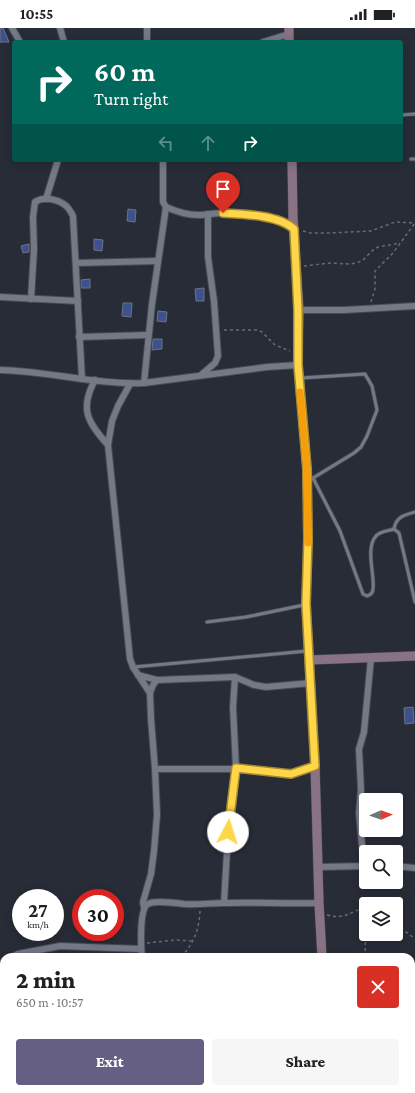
<!DOCTYPE html>
<meta charset="utf-8">
<style>
body{margin:0;font-family:"Crimson Pro",serif;background:#f6f6f6;color:#202124;height:100vh;display:flex;flex-direction:column;font-size:15px;white-space:nowrap}
*{box-sizing:border-box;margin:0}
p{font-size:13px;color:#757577}
.icon{flex:none;width:22px;height:22px;fill:none;stroke:currentColor;stroke-width:2;stroke-linecap:round;stroke-linejoin:round}
.map{position:relative;flex:1;overflow:hidden}
.side{position:absolute;left:0px;top:925px;width:415px;height:140px;display:flex;flex-direction:column;background:#fff;border-radius:12px 12px 0 0;box-shadow:0 2px 10px #0003}
.side>*{flex:none}
.hud{position:absolute;left:12px;top:12px;width:391px;height:122px;border-radius:4px;box-shadow:0 2px 10px #0003;background:#00695c;color:#fff;overflow:hidden}
.needle{width:26px;rotate:88deg}
.tools{position:absolute;left:359px;top:765px;display:grid;gap:8px}
.tools a{display:grid;place-items:center;width:44px;height:44px;border-radius:4px;background:#fff;box-shadow:0 2px 10px #0003;font-size:20px}
.speed{position:absolute;left:12px;top:861px;display:flex;gap:8px;font-size:20px;font-weight:700;text-align:center}
.speed>*{display:grid;place-content:center;width:52px;height:52px;border-radius:50%;background:#fff;box-shadow:0 2px 10px #0003;line-height:1}
.speed small{font-size:10px;font-weight:400}
.speed .limit{border:6px solid #d22;background:#fff;color:#111}
.pin{position:absolute;display:grid;place-items:center;width:34px;height:34px;color:#fff;margin:-41px -17px;border-radius:50% 50% 50% 0;rotate:-45deg;box-shadow:0 0 4px #0007}
.pin .icon{rotate:45deg}
.me{position:absolute;width:44px;margin:-22px;rotate:5deg;stroke-linejoin:round;filter:drop-shadow(0 0 3px #0008)}
.turn{display:flex;align-items:center;gap:14px;height:84px;padding:0 16px;font-size:18px}
.turn .icon{width:52px;height:52px;stroke-width:2.5}
.turn b{display:block;font-size:28px;line-height:34px}
.lanes{display:flex;align-items:center;height:38px;padding:0 16px;background:#0003;justify-content:center;gap:20px;direction:ltr}
.lanes .off{opacity:.35}
.round{display:grid;place-items:center;flex:none;width:42px;height:42px;border-radius:4px;background:#f6f6f6}
.summary{display:flex;align-items:center;justify-content:space-between;height:68px;padding:0 16px}
h1{font-size:24px;font-weight:800;line-height:30px}
.action{display:flex;gap:8px;margin-top:auto;padding:8px 16px}
.action a{flex:1;height:46px;border-radius:4px;background:#645f83;color:#fff;font-size:16px;font-weight:800;line-height:46px;text-align:center}
.action a+a{background:#f6f6f6;color:#202124}
.status{display:flex;justify-content:space-between;align-items:center;height:28px;padding:0 20px;background:#fff;direction:ltr}
.status svg{height:11px;fill:currentColor}
.map>svg:first-child{display:block}
.building{fill:#3d518f;stroke:#6e7380}
.lines{fill:none;stroke-linecap:round;stroke-linejoin:round}
.lane-casing{stroke:#474a54;stroke-width:4.5}
.street-casing{stroke:#474a54;stroke-width:8}
.secondary-casing{stroke:#474a54;stroke-width:10}
.path{stroke:#676b75;stroke-width:1.5;stroke-dasharray:3 3;stroke-linecap:butt}
.lane{stroke:#747986;stroke-width:3}
.street{stroke:#747986;stroke-width:6}
.secondary{stroke:#897283;stroke-width:9}
.route-casing{stroke:#a68a30;stroke-width:10}
.route{stroke:#ffd54a;stroke-width:7}
.slow{stroke:#f59e0b;stroke-width:7}
</style>
<div class="status"><b>10:55</b><svg viewBox="0 0 49 12"><path d="M0 12V9h3v3zM5 12V6h3v6zM10 12V3h3v9zM15 12V0h3v12zM26 1h20v11H26zM47 4h2v5h-2z"/></svg></div>
<div class="map">
<svg width="415" height="1065" viewBox="0 0 415 1065">
<rect width="100%" height="100%" fill="#282c37"/>
<g class="building">
<polygon points="0,0 3,0 9,14 0,14"/>
<polygon points="128,181 136,182 135,194 127,193"/>
<polygon points="94,211 103,212 102,223 94,222"/>
<polygon points="29,216 29,224 23,225 21,218"/>
<polygon points="90,251 90,260 81,260 81,252"/>
<polygon points="204,260 204,273 196,273 195,261"/>
<polygon points="123,275 132,275 131,289 122,288"/>
<polygon points="158,283 167,284 166,294 157,293"/>
<polygon points="153,311 162,311 162,321 152,322"/>
<polygon points="413,679 414,695 405,696 404,680"/>
</g>
<g class="lines">
<g class="lane-casing">
<g id="lane">
<polyline points="401,87 415,86"/>
<polyline points="411,131 415,131"/>
<polyline points="301,350 365,346 372,358 377,382 367,408 361,419 354,425 313,450"/>
<path d="M313,450L340,503L363,566L367,568C370,567 373,565 373,561C375,547 365,520 376,508C380,503 388,503 394,501L399,505L415,574"/>
<path d="M394,501C396,489 404,487 415,484"/>
<polyline points="207,594 246,589 304,577"/>
<polyline points="134,639 307,623"/>
</g>
</g>
<g class="street-casing">
<g id="street">
<polyline points="12,0 20,14"/>
<polyline points="60,0 64,14"/>
<polyline points="147,0 147,14"/>
<polyline points="263,14 289,6"/>
<path d="M163,132V174L166,179C175,183 188,187 198,187C207,187 215,185 223,185C242,184 280,188 294,201"/>
<polyline points="46,171 58,132"/>
<polyline points="76,235 157,233"/>
<polyline points="0,269 78,273"/>
<path d="M31,271L34,221L33,189L35,174C43,168 57,171 65,177C68,179 71,184 73,188L82,351"/>
<polyline points="299,282 344,282 415,278"/>
<polyline points="79,309 148,307"/>
<path d="M0,342C48,343 96,357 144,355L267,339L298,337"/>
<polyline points="201,347 215,335 218,328 214,273 208,229 208,186"/>
<path d="M95,352C79,381 88,395 108,417"/>
<polyline points="144,355 152,276 166,179"/>
<polyline points="130,356 118,378 112,393 108,417 130,631 133,639 150,665"/>
<polyline points="138,647 157,652"/>
<polyline points="155,741 236,741 291,746 315,737"/>
<polyline points="364,838 359,785 361,762 359,721 364,704 371,630"/>
<polyline points="396,838 415,840"/>
<polyline points="318,839 366,838"/>
<polyline points="224,875 229,789 236,741 233,679 235,649"/>
<polyline points="144,880 143,874 151,846 154,823 157,787 155,741 151,691 150,665 153,657 157,652 235,649 254,657 266,659 311,655"/>
<polyline points="12,929 18,926 60,918 141,921"/>
<path d="M142,929C141,919 139,881 148,876C155,872 176,875 184,876C198,877 211,875 224,875C256,874 287,876 319,875"/>
<polyline points="0,937 4,933"/>
<polyline points="0,988 4,992"/>
<polyline points="55,1061 57,1065"/>
<polyline points="176,1061 176,1065"/>
</g>
</g>
<g class="secondary-casing">
<g id="secondary">
<polyline points="289,14 289,0"/>
<polyline points="292,132 293,190 299,282 298,337 307,441 308,511 306,576 315,737 319,875 322,929"/>
<polyline points="309,632 415,628"/>
<polyline points="326,1061 326,1065"/>
</g>
</g>
<g class="path">
<polyline points="303,203 310,205 329,205 371,203 395,194 415,195"/>
<polyline points="304,238 330,235 349,236 357,235 363,232 373,222 378,219 400,215"/>
<polyline points="371,274 375,261 375,243 393,225 415,195"/>
<polyline points="224,302 258,302 262,304 275,317 290,323"/>
<path d="M327,887C347,892 349,883 366,880"/>
<polyline points="396,896 415,911"/>
<polyline points="147,915 175,912 193,913"/>
<path d="M181,929C194,915 199,902 200,883"/>
<polyline points="365,929 366,893"/>
<polyline points="266,1061 267,1065"/>
<polyline points="359,1065 359,1061"/>
</g>
<use href="#lane" class="lane"/>
<use href="#street" class="street"/>
<use href="#secondary" class="secondary"/>
</g>
<g class="lines">
<g class="route-casing">
<path id="route" d="M223,185C243,186 279,187 294,201L298,282V337L307,441L308,511L306,576L315,738L291,746L236,740L228,804"/>
</g>
<use href="#route" class="route"/>
<polyline class="slow" points="300,364 307,441 308,515"/>
</g>
</svg>
<div class="tools">
<a><svg class="needle" viewBox="-14 -14 28 28"><path d="M0-13l5 13h-10z" fill="#e53935"/><path d="M0 13l5-13h-10z" fill="#757577"/></svg></a>
<a><svg class="icon" aria-label="search" viewBox="0 0 24 24"><circle cx="10" cy="10" r="6"/><path d="M15 15l6 6"/></svg></a>
<a><svg class="icon" aria-label="layers" viewBox="0 0 24 24"><path d="M12 4l9 5-9 5-9-5zM3 14l9 5 9-5"/></svg></a>
</div>
<div class="speed"><div>27<small>km/h</small></div><div class="limit">30</div></div>
<div class="pin" style="left:223px;top:185px;background:#d93025"><svg class="icon" aria-label="arrive" viewBox="0 0 24 24"><path d="M6 21V4h12l-3 4 3 4H6"/></svg></div>
<svg class="me" style="left:228px;top:804px" viewBox="-20 -20 40 40"><circle r="19" fill="#fff"/><path d="M0-13L10 11 0 6-10 11z" fill="#ffd54a"/></svg>
<div class="hud">
<div class="turn"><svg class="icon" aria-label="right" viewBox="0 0 24 24"><path d="M7 20v-9h11M14 6l5 5-5 5"/></svg><div><b>60 m</b>Turn right</div></div>
<div class="lanes"><svg class="icon off" aria-label="left" viewBox="0 0 24 24"><path d="M17 20v-9H6M10 6l-5 5 5 5"/></svg><svg class="icon off" aria-label="ahead" viewBox="0 0 24 24"><path d="M12 20V5M6 11l6-6 6 6"/></svg><svg class="icon" aria-label="right" viewBox="0 0 24 24"><path d="M7 20v-9h11M14 6l5 5-5 5"/></svg></div>
</div>
<section class="side">
<div class="summary"><div><h1>2 min</h1><p>650 m · 10:57</p></div><a class="round" style="background:#d93025;color:#fff"><svg class="icon" aria-label="close" viewBox="0 0 24 24"><path d="M6 6l12 12M18 6L6 18"/></svg></a></div>
<div class="action"><a>Exit</a><a>Share</a></div>
</section>
</div>
